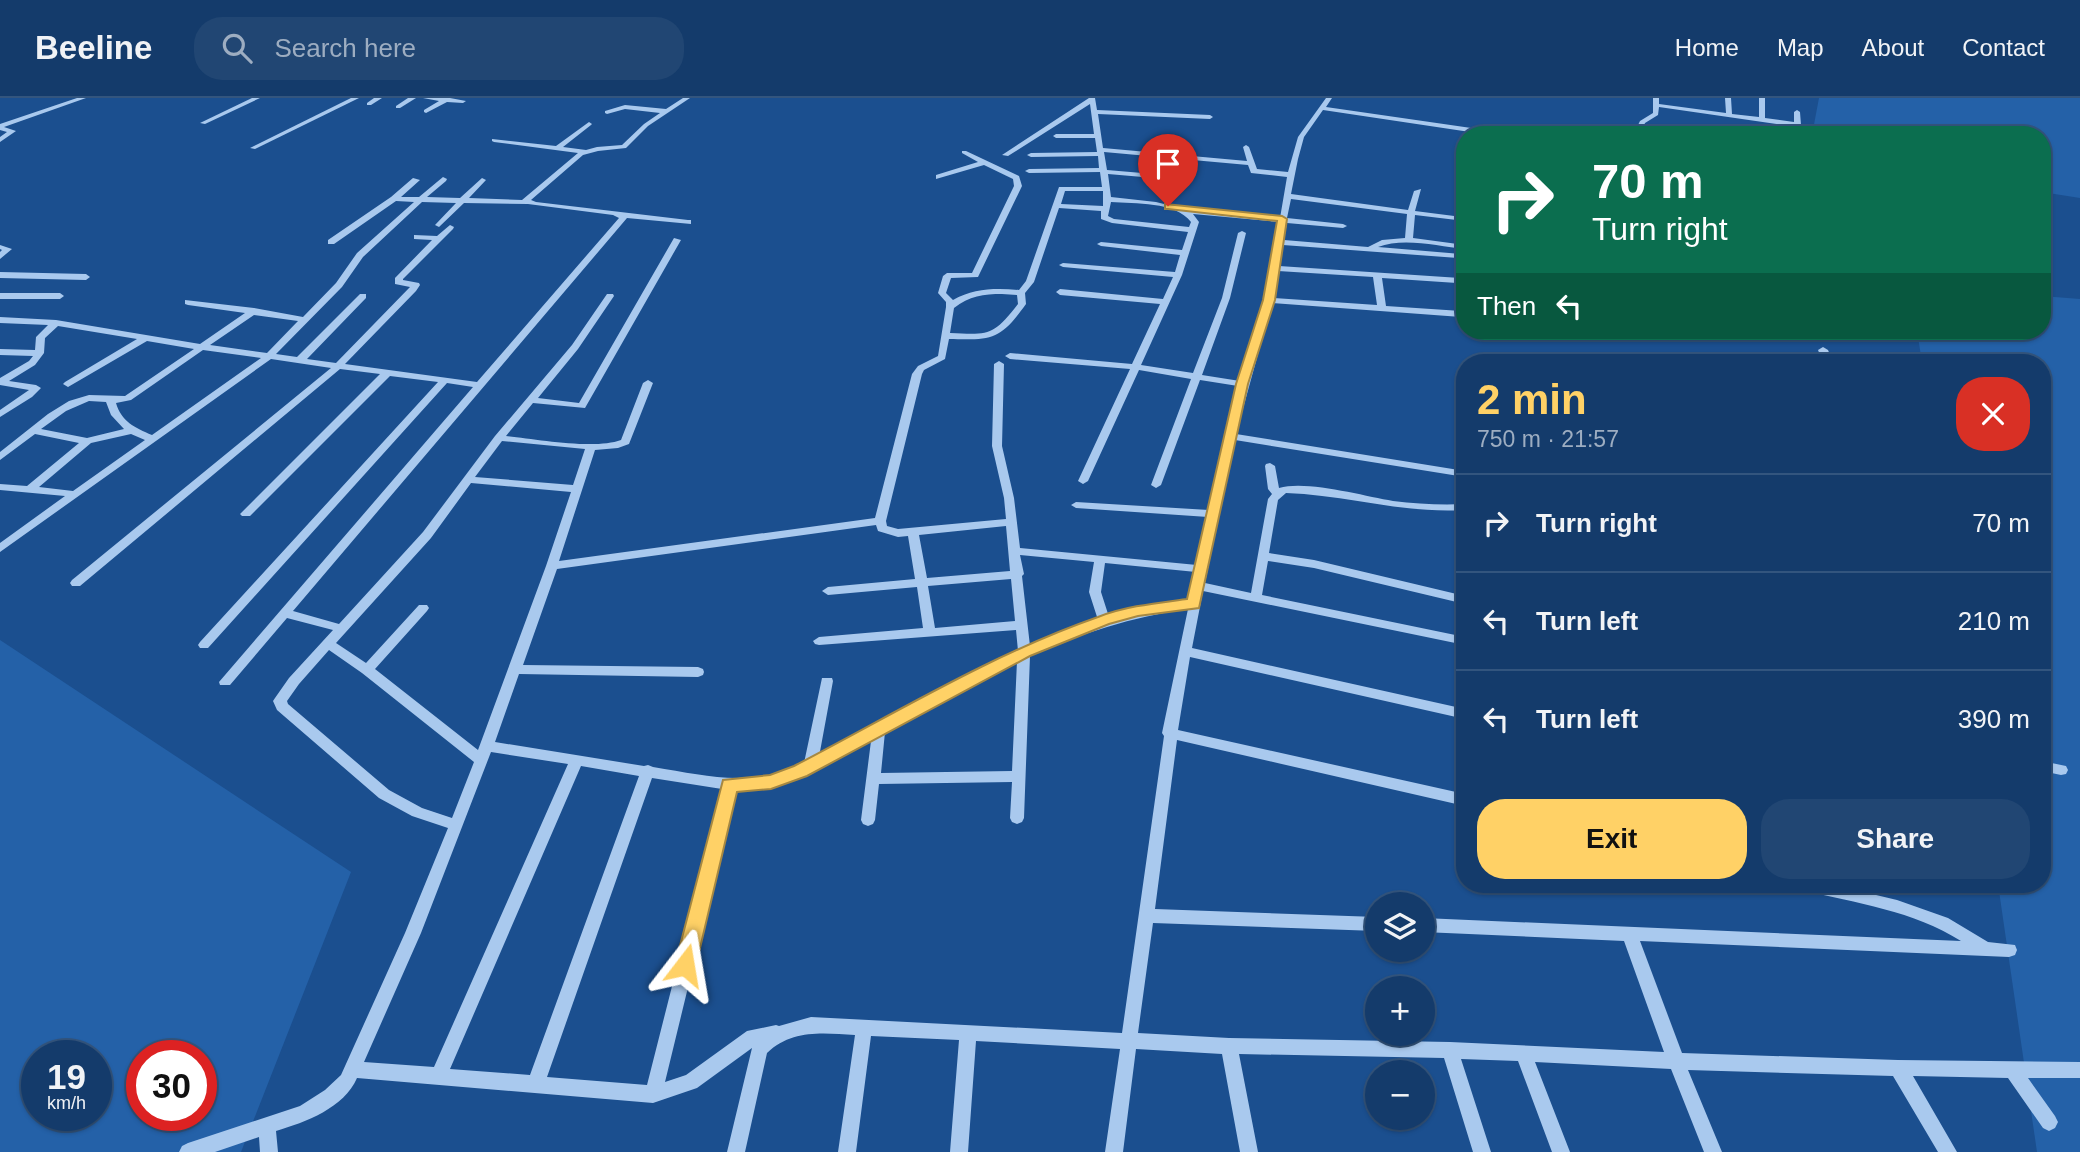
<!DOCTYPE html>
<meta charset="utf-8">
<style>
body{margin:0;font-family:Arial,sans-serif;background:#214673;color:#f1f3f6;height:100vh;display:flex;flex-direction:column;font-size:26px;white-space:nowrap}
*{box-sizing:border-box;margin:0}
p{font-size:23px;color:#9dadc1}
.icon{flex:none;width:38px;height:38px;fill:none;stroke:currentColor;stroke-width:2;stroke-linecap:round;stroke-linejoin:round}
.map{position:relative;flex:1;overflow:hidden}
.drawer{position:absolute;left:1456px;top:256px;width:595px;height:539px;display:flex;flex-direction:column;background:#143b6b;border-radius:28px;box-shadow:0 2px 5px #0004,0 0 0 2px #33557e}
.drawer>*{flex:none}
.guide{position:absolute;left:1456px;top:28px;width:595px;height:214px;border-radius:28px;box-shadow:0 2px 5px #0004,0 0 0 2px #33557e;background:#0b6e4f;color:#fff;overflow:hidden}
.buttons{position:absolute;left:1365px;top:794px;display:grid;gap:14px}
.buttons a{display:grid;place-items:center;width:70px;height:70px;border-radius:50%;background:#143b6b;box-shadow:0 2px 5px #0004,0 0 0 2px #33557e;font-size:35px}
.speed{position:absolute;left:21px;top:942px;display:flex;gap:14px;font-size:35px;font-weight:700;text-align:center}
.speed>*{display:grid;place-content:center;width:91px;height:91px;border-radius:50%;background:#143b6b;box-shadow:0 2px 5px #0004,0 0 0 2px #33557e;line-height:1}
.speed small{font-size:18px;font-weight:400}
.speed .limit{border:10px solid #d22;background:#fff;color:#111}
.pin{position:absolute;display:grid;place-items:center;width:60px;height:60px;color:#fff;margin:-72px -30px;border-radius:50% 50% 50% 0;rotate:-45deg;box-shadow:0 0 7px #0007}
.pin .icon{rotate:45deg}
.me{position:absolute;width:77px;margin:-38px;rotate:14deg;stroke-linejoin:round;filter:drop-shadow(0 0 5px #0008)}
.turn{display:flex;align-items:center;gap:24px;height:147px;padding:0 21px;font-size:32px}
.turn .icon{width:91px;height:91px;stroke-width:2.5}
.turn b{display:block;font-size:49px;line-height:60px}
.then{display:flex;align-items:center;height:66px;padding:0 21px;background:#0003;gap:14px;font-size:26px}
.round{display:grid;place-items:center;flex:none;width:74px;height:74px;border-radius:28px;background:#214673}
.summary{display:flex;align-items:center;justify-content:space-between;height:119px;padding:0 21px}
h1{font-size:42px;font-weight:700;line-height:52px;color:#ffd166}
.primary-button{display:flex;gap:14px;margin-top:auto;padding:14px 21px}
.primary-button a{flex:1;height:80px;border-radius:28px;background:#ffd166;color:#111;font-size:28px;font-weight:700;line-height:80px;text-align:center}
.primary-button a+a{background:#214673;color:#f1f3f6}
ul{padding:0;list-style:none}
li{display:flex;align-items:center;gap:21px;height:98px;padding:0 21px;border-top:2px solid #33557e}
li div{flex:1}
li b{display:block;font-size:26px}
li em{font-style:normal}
header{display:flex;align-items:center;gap:42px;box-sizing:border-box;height:98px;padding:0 35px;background:#143b6b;border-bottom:2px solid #33557e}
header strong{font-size:33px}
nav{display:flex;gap:38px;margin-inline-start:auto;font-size:24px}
.search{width:490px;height:63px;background:#214673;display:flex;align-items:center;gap:18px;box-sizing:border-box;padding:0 24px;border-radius:28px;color:#9dadc1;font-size:26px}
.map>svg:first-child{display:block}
.green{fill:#2461a8;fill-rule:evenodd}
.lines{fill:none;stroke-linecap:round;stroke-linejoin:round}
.minor{fill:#a9c9ee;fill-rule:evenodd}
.route{fill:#ffd166;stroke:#a68842;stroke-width:2}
</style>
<header>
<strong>Beeline</strong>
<div class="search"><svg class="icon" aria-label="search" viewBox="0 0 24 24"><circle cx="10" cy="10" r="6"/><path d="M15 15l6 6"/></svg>Search here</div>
<nav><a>Home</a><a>Map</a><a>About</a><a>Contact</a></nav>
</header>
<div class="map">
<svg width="2080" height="1054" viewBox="0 0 2080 1054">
<rect width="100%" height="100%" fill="#1b4f8f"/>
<g class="green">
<polygon points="1819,0 2080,0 2080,100 2042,94 2042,37 1812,37"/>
<polygon points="2042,198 2080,201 2080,1054 2037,1054 1998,786 2042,786 2042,264 1922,264 1917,233 2042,233"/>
<path d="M0,542L351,774L241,1054H0ZM37,957H96V1017H37ZM142,957H201V1017H142Z"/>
</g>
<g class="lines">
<g class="minor">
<polygon points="77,0 86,0 4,29 16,33 0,44 0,39 7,34 0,32 0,26"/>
<polygon points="252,0 260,0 205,26 200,25"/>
<polygon points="351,0 359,0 255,51 250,50"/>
<polygon points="374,0 382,0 371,7 367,7 367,5"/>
<polygon points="408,0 416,0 400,10 396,10 396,8"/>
<polygon points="423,0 450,0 466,3 463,5 447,4 426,15 424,14 424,12 439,3"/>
<path d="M683,0H690L648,28L626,50L598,53L583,57L531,102L536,104L688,122H691V126L627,120L293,513L339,526L423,434L495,338L572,247L607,196H613L614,198L578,251L538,300L579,305L674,140L681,142L585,310L533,305L506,338C536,341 594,352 621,342L643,285L648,282L653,285L629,346L618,350L595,352L559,463L875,420L912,276L918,268L938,258L946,209V204L938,195L943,178L947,175H972L1014,88L1013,81L984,67L936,81V77L978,64L962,55V53H966L1019,78L1022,88L978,179L951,180L946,195L953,202C974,190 996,190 1019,192L1026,183L1059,89H1102L1100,74L1029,75L1025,73L1029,71L1099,70L1098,58L1031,59L1027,57L1031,55L1097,54L1095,40H1056L1053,38L1056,36H1094L1090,6L1008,58L1002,57L1089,0H1095L1097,12L1210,17L1213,19L1210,21L1098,16L1103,50L1247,63L1243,49L1246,47L1249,49L1257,71L1288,74L1298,39L1326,0H1332L1326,9L1492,33L1519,29L1568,36L1548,37L1519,33L1490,37L1323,12L1304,39L1298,61L1291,96L1408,112L1414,93L1421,91L1415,113L1462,119H1465V123L1415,117L1413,140L1465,147V151C1438,148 1403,139 1378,149L1461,156V160H1458L1283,147L1279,168L1460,180V184L1457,185L1382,180L1386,208L1461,213L1464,214L1465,217L1461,219L1272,205L1236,336L1465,373V379L1235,342L1205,485L1251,495L1268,401L1272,396L1268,391L1265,368L1266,366L1270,365L1275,368L1279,390C1307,382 1363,398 1393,403C1417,406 1441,407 1465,406V412C1404,416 1346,397 1286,395L1278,402L1269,455L1314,462L1465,498V506L1314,470L1268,463L1262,497L1465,539V547L1203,493L1192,550L1465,611V621L1190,559L1178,632L1465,696V708L1177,642L1155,811L1377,819V833L1153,825L1138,935L1229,940L1450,944L1664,954L1624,843L1423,834V820L1961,843C1914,813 1856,805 1802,792L1797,791L1794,786H1830L1897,802L1948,820L1988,844L2015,847L2017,852L2015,857L2009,859L1640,843L1682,955L1898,962L2080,964V980H2028L2055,1018L2058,1024L2055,1030L2049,1033L2043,1030L2008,980L1913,978L1957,1054H1938L1893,978L1688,972L1722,1054H1704L1671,971L1535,964L1570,1054H1552L1518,963L1461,961L1491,1054H1473L1444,960L1239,956L1258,1054H1240L1222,956L1136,951L1123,1054H1105L1120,951L976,943L968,1054H950L959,942L871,938L856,1054H838L855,937C823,935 792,931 767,955L745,1054H727L752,950L697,990L653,1005L357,980C344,1010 306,1024 276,1033L278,1054H260L259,1039L215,1054H179L182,1048L188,1045L300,1008L325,992L341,977L405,835L448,730L412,718L379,700L277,612L273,603L275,600L289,580L333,532L287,520L230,587H220L219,584L473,289L447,285L208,550H200L198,547L200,544L438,284L390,278L250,418H242L240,416L380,276L340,271L80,488H72L70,485L72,482L331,270L271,261L0,454V445L65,398L0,392V386L27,388L79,345L35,336L0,362V354L48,316L69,303L89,297L125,298L194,251L147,243L68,289L63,286L65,284L137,241L58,228L45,240L44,255L35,267L9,283L36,287L41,290L32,299L0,319V312L29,292L0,287V280L29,263L33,258L0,257V251L35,252L36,239L48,227L0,225V219L56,222L200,246L245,215L188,207L185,206V202L254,210L303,219L336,185L357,155L414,104L396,103L334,146H328V142L391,99L413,80L420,82L401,99H419L443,79L447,81L446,83L427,99L460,100L482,80L486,82L469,100L522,102L578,55L494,44L492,43V41L556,48L589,24L592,26L591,27L563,49L586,52L597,49L622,47L644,26L660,15L625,11L607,16L605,15V13L625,7L666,11ZM1104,54L1248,67L1251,75L1287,79L1280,120L1184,111L1156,104L1111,99L1108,76L1189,83L1193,81L1189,79L1107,72ZM1065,93H1103V108L1061,106ZM1291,101L1407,116L1405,140L1382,142L1368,149L1284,142L1287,125L1343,130L1347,128L1343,126L1287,120ZM422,104L456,105L435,127L439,129L464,105L528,106L613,117L619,120L477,284L345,266L416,193L420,187L419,185L403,182V181L453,131L454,129L450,127L437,138L414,137V141L432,142L395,180V186L410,189L336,265L307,261L366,200V196H360L297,259L276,256L342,189L363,159ZM1111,104C1135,106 1175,103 1191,124L1189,129L1114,121L1108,118ZM1059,110L1101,113V121L1112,125L1188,134L1182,152L1101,144L1097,146L1101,148L1180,157L1175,174L1063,165L1059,167L1063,169L1173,179L1163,201L1060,191L1056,194L1060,197L1160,206L1132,266L1010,255L1005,258L1010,261L1130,271L1078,383L1083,386L1088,383L1139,272L1191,281L1151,387L1156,390L1161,387L1200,282L1238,288L1230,316L1209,412L1076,404L1071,407L1076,410L1208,419L1197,467L1020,450L1014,400L1002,348L1004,266L999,263L994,266L992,348L1004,400L1006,421L898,431L887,428L886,423L922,276L924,272L945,261L949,241C993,242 1000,242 1026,206L1025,195L1034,184ZM1193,116L1279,124L1265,202L1240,283L1202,277L1230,200L1246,135L1242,133L1238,135L1222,200L1193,275L1141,267L1182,177L1199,124ZM1278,173L1373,179L1377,207L1274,200ZM1002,196L1017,197L1018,206C993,238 989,237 950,235L954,210C969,198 984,196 1002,196ZM254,217L298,223L267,255L210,247ZM203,252L261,260L152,337C135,330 121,323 116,305L131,302ZM89,303L106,304L111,317L124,331L87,340L41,331L66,313ZM131,336L145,342L73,393L39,389L91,345ZM502,343L585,351L573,387L475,379ZM471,385L571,394L546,468L478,652L375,571L427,513L429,510L427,507H419L366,565L336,545L431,440ZM876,427L878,433L898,439L908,438L915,481L828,489L822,493L828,497L917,489L923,530L819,539L813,543L815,546L819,547L1016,532L1018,553L910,608L819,659L833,583L832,580H822L804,665C750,690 709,678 653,669L648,667L644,668L495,644L519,576L698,579L703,577L704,574L703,571L698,569L523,567L557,471ZM1006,428L1010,473L927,480L919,437ZM1020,457L1094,464L1089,494L1098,522L1030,548L1022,478L1024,476ZM1105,465L1196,474L1189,503L1156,507L1109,519L1101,494ZM1011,481L1015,523L935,530L928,488ZM1188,511L1162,635L1164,638L1122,935L811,919L779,928L776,927L747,933L686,977L665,984L736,692C786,689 828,668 871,643L861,722L863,726L868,728L873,726L875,722L879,686L1012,684L1010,720L1012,724L1017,726L1022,724L1024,720L1030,558C1081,535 1132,519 1188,511ZM329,552L362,575L474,664L452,720L422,710L389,692L288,606L287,603L299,586ZM1017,563L1012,673L881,675L885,634ZM491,654L568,666L434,969L364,964L421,835ZM581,668L639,678L530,977L450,971ZM652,680L722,691L647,987L547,979Z"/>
<polygon points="1653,0 1659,0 1659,6 1726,15 1725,0 1731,0 1732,16 1759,19 1759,0 1765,0 1765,20 1794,24 1794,14 1797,12 1800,14 1801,27 1798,29 1659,9 1658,17 1645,25 1640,37 1633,37 1640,23 1653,15"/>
<polygon points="0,147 12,151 0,161 0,154 2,152 0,151"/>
<polygon points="0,174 86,176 90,179 86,182 0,180"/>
<polygon points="0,195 60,195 64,198 60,201 0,201"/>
<polygon points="1823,249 1828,252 1833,264 1823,264 1818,252"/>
<polygon points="2042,663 2066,668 2068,672 2066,676 2061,677 2042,673"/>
</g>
</g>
<path class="route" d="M1165,106L1282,118L1287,121L1275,202L1248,286L1199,510L1138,518L1109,526L1030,558L807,678L771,691L737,694L696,867L692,874L685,877L678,874L675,867L723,682L770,677L794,668C894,616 992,556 1098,519C1126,508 1157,505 1187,501L1236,286L1263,202L1277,123L1168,111H1165Z"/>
</svg>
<div class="buttons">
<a><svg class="icon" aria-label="layers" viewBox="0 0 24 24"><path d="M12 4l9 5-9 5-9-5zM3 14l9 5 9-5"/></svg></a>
<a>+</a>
<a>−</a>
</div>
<div class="speed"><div>19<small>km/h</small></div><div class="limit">30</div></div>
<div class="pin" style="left:1168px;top:108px;background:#d93025"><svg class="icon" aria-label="arrive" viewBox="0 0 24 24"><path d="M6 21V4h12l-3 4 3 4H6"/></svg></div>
<svg class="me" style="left:685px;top:867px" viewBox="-20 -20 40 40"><path d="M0-17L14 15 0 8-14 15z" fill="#ffd166" stroke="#fff" stroke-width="4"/></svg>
<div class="guide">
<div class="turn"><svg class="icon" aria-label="right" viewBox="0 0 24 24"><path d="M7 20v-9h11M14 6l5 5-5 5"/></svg><div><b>70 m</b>Turn right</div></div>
<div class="then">Then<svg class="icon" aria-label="left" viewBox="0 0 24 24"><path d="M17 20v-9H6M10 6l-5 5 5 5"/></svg></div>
</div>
<section class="drawer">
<div class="summary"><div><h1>2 min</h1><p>750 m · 21:57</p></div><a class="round" style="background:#d93025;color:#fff"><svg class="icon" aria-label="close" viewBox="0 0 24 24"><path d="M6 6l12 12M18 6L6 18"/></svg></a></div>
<ul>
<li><svg class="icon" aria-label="right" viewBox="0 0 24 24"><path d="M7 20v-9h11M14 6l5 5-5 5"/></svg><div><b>Turn right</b></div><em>70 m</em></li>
<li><svg class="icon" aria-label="left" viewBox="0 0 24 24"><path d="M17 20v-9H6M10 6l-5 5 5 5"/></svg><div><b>Turn left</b></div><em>210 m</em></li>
<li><svg class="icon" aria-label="left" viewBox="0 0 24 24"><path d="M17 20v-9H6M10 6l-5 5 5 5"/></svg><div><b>Turn left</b></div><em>390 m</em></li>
</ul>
<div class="primary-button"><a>Exit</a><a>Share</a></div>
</section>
</div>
